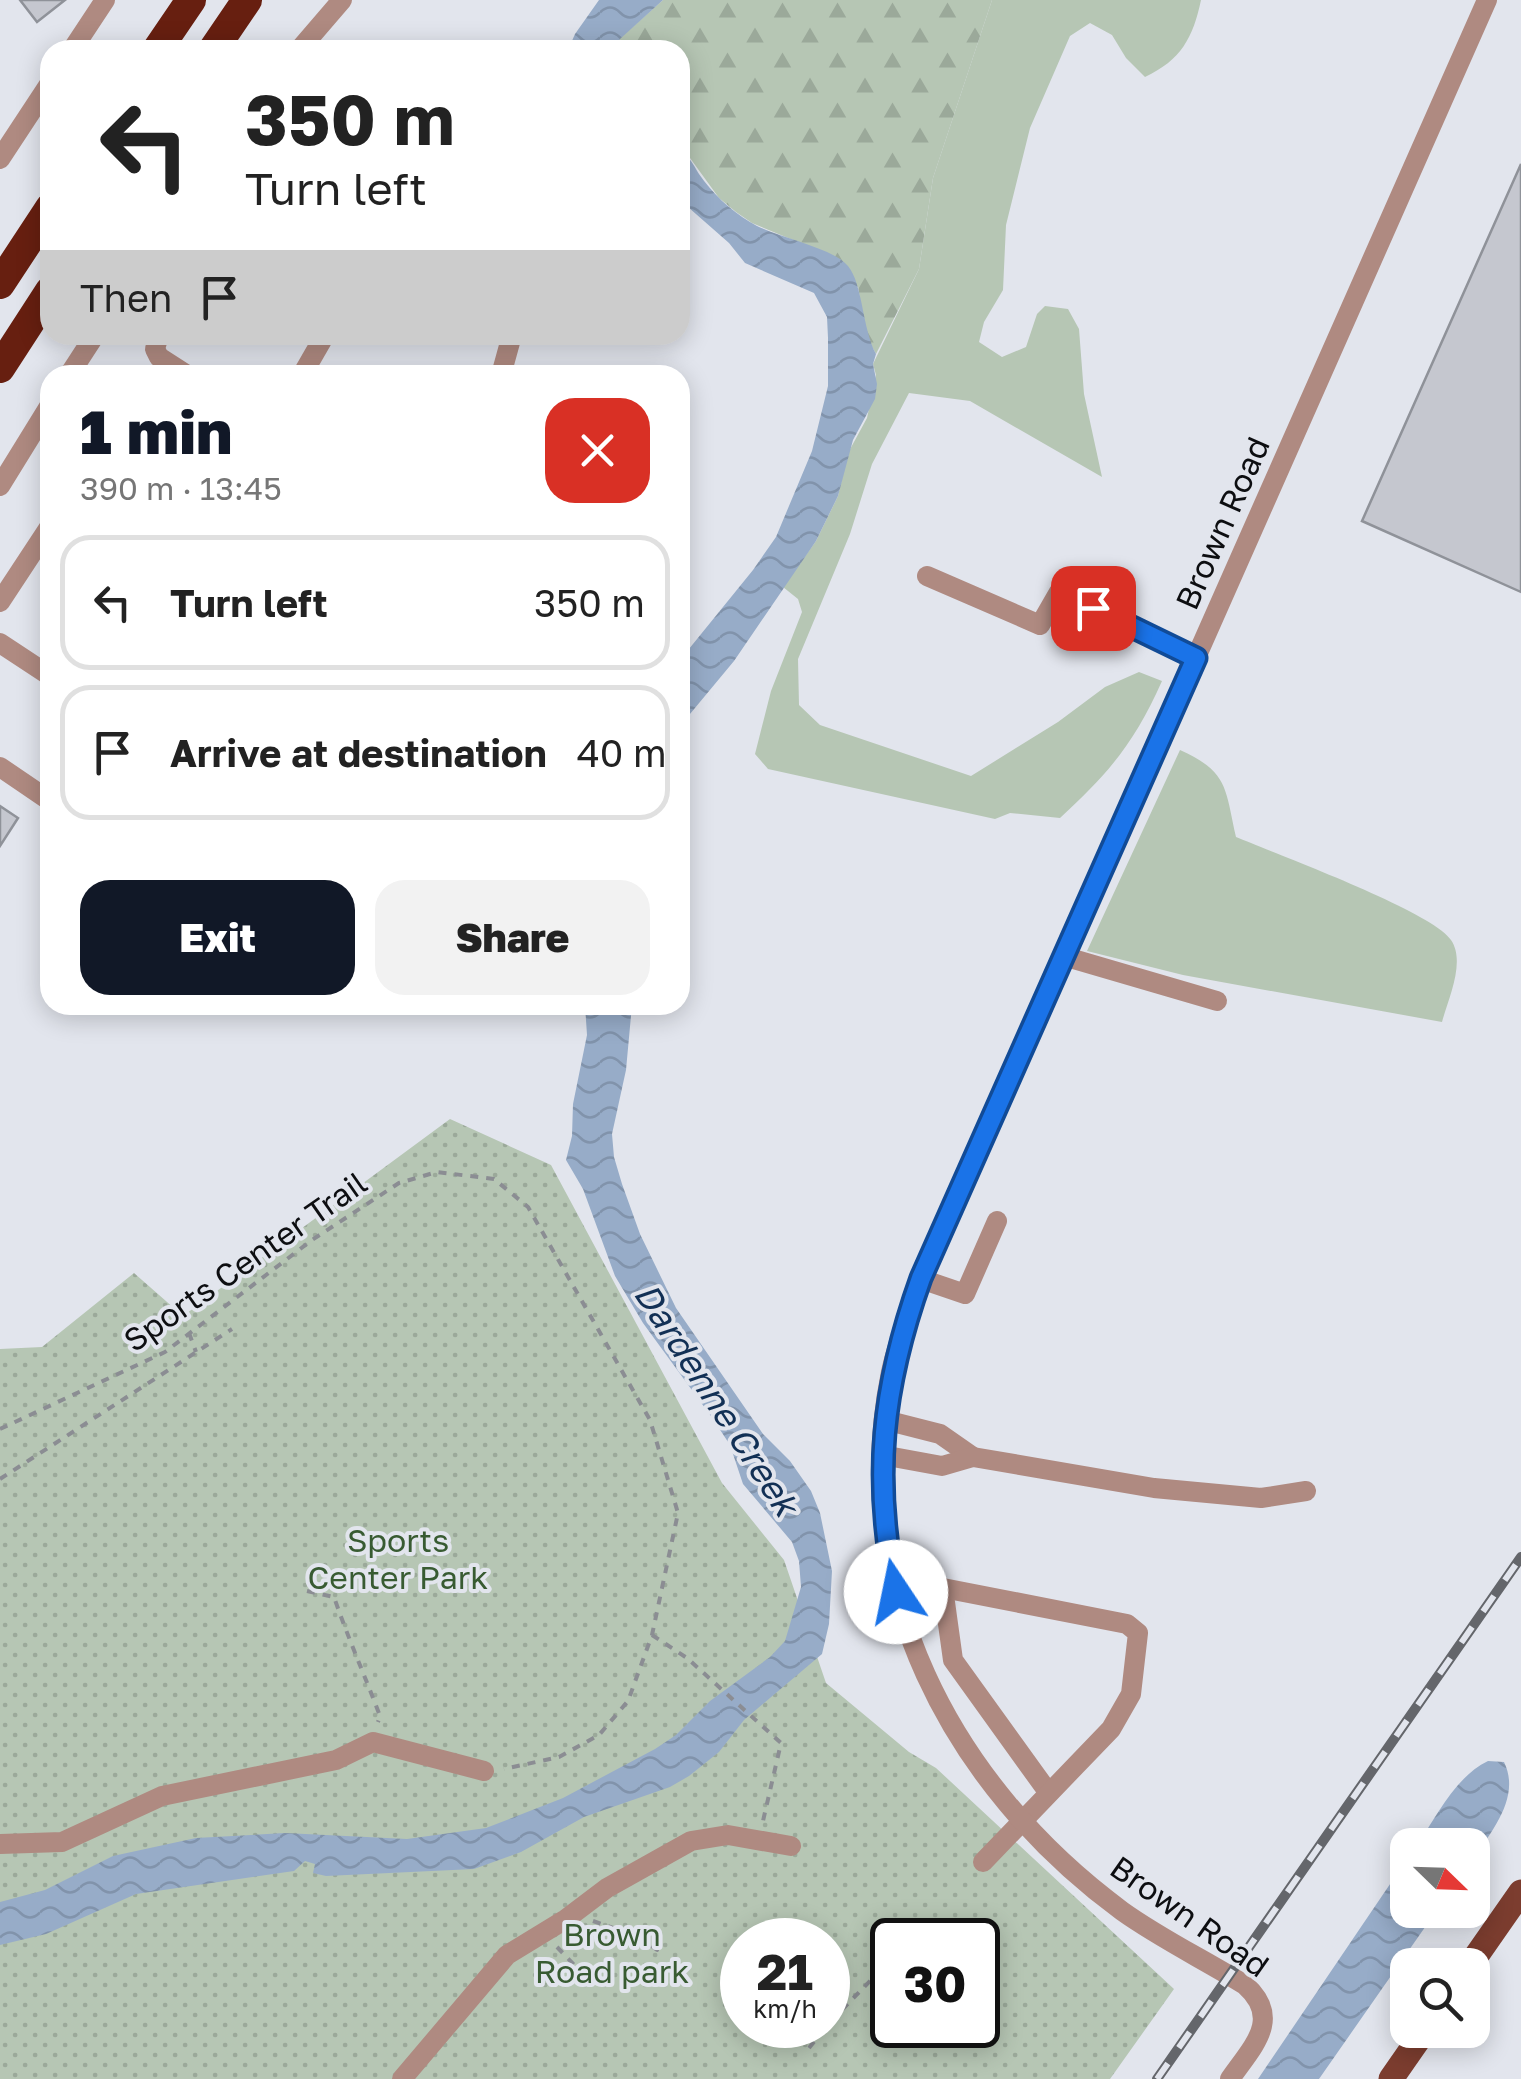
<!DOCTYPE html>
<meta charset="utf-8">
<style>
body{margin:0;font-family:"Golos Text",sans-serif;background:#f2f2f2;color:#222;height:100vh;display:flex;flex-direction:column;font-size:38px;white-space:nowrap}
*{box-sizing:border-box;margin:0}
p{font-size:32px;color:#767676}
.icon{flex:none;width:55px;height:55px;fill:none;stroke:currentColor;stroke-width:2;stroke-linecap:round;stroke-linejoin:round}
.map{position:relative;flex:1;overflow:hidden}
.details{position:absolute;left:40px;top:365px;width:650px;height:650px;display:flex;flex-direction:column;background:#fff;border-radius:30px;box-shadow:0 5px 25px #0003}
.details>*{flex:none}
.top-card{position:absolute;left:40px;top:40px;width:650px;height:305px;border-radius:30px;box-shadow:0 5px 25px #0003;background:#fff;color:#222;overflow:hidden}
.needle{width:65px;rotate:113deg}
.tools{position:absolute;left:1390px;top:1828px;display:grid;gap:20px}
.tools a{display:grid;place-items:center;width:100px;height:100px;border-radius:20px;background:#fff;box-shadow:0 5px 25px #0003;font-size:50px}
.speed{position:absolute;left:720px;top:1918px;display:flex;gap:20px;font-size:50px;font-weight:700;text-align:center}
.speed>*{display:grid;place-content:center;width:130px;height:130px;border-radius:50%;background:#fff;box-shadow:0 5px 25px #0003;line-height:1}
.speed small{font-size:25px;font-weight:400}
.speed .limit{border:5px solid #111;border-radius:15px;background:#fff;color:#111}
.pin{position:absolute;display:grid;place-items:center;width:85px;height:85px;color:#fff;margin:-42px;border-radius:20px;box-shadow:0 5px 15px #0006}
.me{position:absolute;width:110px;margin:-55px;rotate:349deg;stroke-linejoin:round;filter:drop-shadow(0 0 8px #0008)}
.turn{display:flex;align-items:center;gap:35px;height:210px;padding:0 40px;font-size:45px}
.turn .icon{width:130px;height:130px;stroke-width:2.5}
.turn b{display:block;font-size:70px;line-height:85px}
.then{display:flex;align-items:center;height:95px;padding:0 40px;background:#0003;gap:20px;font-size:38px}
.round{display:grid;place-items:center;flex:none;width:105px;height:105px;border-radius:30px;background:#f2f2f2}
.summary{display:flex;align-items:center;justify-content:space-between;height:170px;padding:0 40px}
h1{font-size:60px;font-weight:800;line-height:75px;color:#111827}
.button{display:flex;gap:20px;margin-top:auto;padding:20px 40px}
.button a{flex:1;height:115px;border-radius:30px;background:#111827;color:#fff;font-size:40px;font-weight:800;line-height:115px;text-align:center}
.button a+a{background:#f2f2f2;color:#222}
ul{padding:0;list-style:none}
li{display:flex;align-items:center;gap:30px;height:135px;margin:0 20px 15px;padding:0 20px;border:5px solid #e0e0e0;border-radius:30px}
li div{flex:1}
li b{display:block;font-size:38px}
li em{font-style:normal}
.map>svg:first-child{display:block}
.green{fill:#b6c6b4}
.forest{fill:url(#forest-firs)}
.park{fill:url(#park-dots);fill-rule:evenodd}
.water{fill:url(#water-waves)}
.building{fill:#c5c7cf;stroke:#8f9299;stroke-width:2.5}
.lines{fill:none;stroke-linecap:round;stroke-linejoin:round}
.path{stroke:#8b8d93;stroke-width:4;stroke-dasharray:8 8;stroke-linecap:butt}
.minor{stroke:#af8a81;stroke-width:20}
.major{stroke:#7c3d2f;stroke-width:25}
.highway{stroke:#671f10;stroke-width:30}
.rail-casing{stroke:#64666b;stroke-width:10}
.rail{stroke:#e2e5ed;stroke-width:6;stroke-dasharray:19;stroke-linecap:butt}
.route-casing{stroke:#114b97;stroke-width:25}
.route{stroke:#1a73e8;stroke-width:18}
.labels{text-anchor:middle;dominant-baseline:central;stroke-width:8;stroke-linejoin:round;paint-order:stroke}
.street-label{font-size:32px;fill:#0d0e11;stroke:#e2e5ed}
.park-label{font-size:32px;fill:#385b32;stroke:#e2e5ed}
.water-label{font-size:35px;font-style:italic;fill:#123055;stroke:#e2e5ed}
</style>
<div class="map">
<svg width="1521" height="2079" viewBox="0 0 1521 2079">
<defs>
<pattern id="forest-firs" width="22" height="20" patternUnits="userSpaceOnUse" patternTransform="scale(2.5)"><rect width="22" height="20" fill="#b6c6b4"/><path d="M5 1l3.5 6h-7zM16 11l3.5 6h-7z" fill="#9ba99a"/></pattern>
<pattern id="park-dots" width="8" height="8" patternUnits="userSpaceOnUse" patternTransform="scale(2.5)"><rect width="8" height="8" fill="#b6c6b4"/><path d="M2 2h.1M6 6h.1" fill="none" stroke="#9ba99a" stroke-width="1.8" stroke-linecap="round"/></pattern>
<pattern id="water-waves" width="16" height="10" patternUnits="userSpaceOnUse" patternTransform="scale(2.5)"><rect width="16" height="10" fill="#97acc8"/><path d="M0 5q4-4 8 0t8 0" fill="none" stroke="#8193ab"/></pattern>
</defs>
<rect width="100%" height="100%" fill="#e2e5ed"/>
<g class="green">
<path d="M992,0H1201C1193,38 1181,60 1145,77L1126,58L1112,35L1090,23L1070,36L1030,128L1006,225L1003,290L984,322L979,342L1002,357L1026,347L1037,314L1045,306L1068,309L1079,329L1084,394L1102,477L970,401L909,393L872,464L850,534L798,659L799,705L820,725L971,776L1058,722L1105,687L1139,672L1162,681C1135,742 1109,773 1060,818L1010,813L995,819L768,769L755,754L771,691L802,612L798,599L783,587L816,541L838,496L848,453L867,418L876,375L873,364L919,269L933,178Z"/>
<path d="M1180,750C1229,772 1225,789 1236,837C1274,853 1434,912 1451,940C1466,962 1448,999 1442,1022L1183,975L1087,951Z"/>
</g>
<polygon class="forest" points="663,0 992,0 933,178 919,269 876,354 866,335 858,287 810,247 752,223 736,212 719,198 690,158 680,151 680,50 614,50 619,39"/>
<path class="park" d="M450,1119L551,1165L722,1483L784,1560L826,1683L909,1752L936,1768L1174,1989L1110,2079H0V1349L42,1347L134,1273L183,1316ZM742,1940H828V2025H742ZM892,1940H978V2025H892Z"/>
<g class="water">
<polygon points="599,0 663,0 620,39 614,50 568,50 575,34"/>
<path d="M680,151C690,157 693,164 699,174C712,193 730,210 750,222C775,238 831,246 848,266C863,284 862,328 876,354L873,364L877,384L875,399L853,440L838,496L816,541L734,661L680,726V660L753,570L776,537L812,451L828,386V338L827,317L814,293L745,263L729,243L680,200Z"/>
<polygon points="585,1005 632,1005 626,1070 612,1134 614,1157 622,1184 640,1234 676,1308 763,1434 790,1461 811,1491 820,1513 832,1571 829,1624 822,1654 744,1720 719,1752 689,1776 670,1787 584,1817 521,1852 474,1869 326,1876 313,1873 315,1864 305,1861 294,1871 136,1894 46,1934 0,1945 0,1902 45,1890 113,1856 196,1838 285,1833 407,1839 486,1828 563,1798 655,1749 676,1735 710,1701 770,1657 785,1641 801,1587 799,1561 792,1542 743,1484 730,1445 713,1419 643,1323 615,1276 583,1189 566,1160 572,1136 573,1104 587,1035"/>
<path d="M1488,1761L1504,1762C1521,1797 1492,1831 1473,1859L1472,1845H1417C1437,1816 1455,1777 1488,1761Z"/>
<polygon points="1407,1859 1408,1910 1437,1910 1319,2079 1258,2079"/>
</g>
<g class="building">
<polygon points="20,0 65,0 37,22"/>
<polygon points="1521,164 1521,592 1362,521"/>
<polygon points="0,806 18,818 0,846"/>
</g>
<g class="lines">
<g class="path">
<polyline points="189,1333 196,1352"/>
<polyline points="0,1429 165,1352 312,1240 399,1183 437,1172 494,1179 528,1207 650,1420 678,1513 652,1635 628,1701 599,1735 559,1757 504,1769"/>
<polyline points="0,1479 232,1329"/>
<path d="M307,1591L334,1597C348,1638 365,1676 380,1716L378,1722"/>
<polyline points="652,1635 687,1658 781,1743 763,1821"/>
<polyline points="593,1921 639,1937 657,1950 658,1947"/>
<polyline points="557,1947 584,1975"/>
<polyline points="831,2021 873,1978"/>
<polyline points="809,2048 831,2021 828,2018"/>
</g>
<g class="minor">
<polyline points="72,50 105,0"/>
<polyline points="299,50 342,0"/>
<polyline points="0,159 50,83"/>
<polyline points="159,335 155,349 159,357 187,375"/>
<polyline points="69,375 95,335"/>
<polyline points="302,375 325,335"/>
<polyline points="501,375 512,335"/>
<polyline points="0,486 50,405"/>
<polyline points="927,576 1040,625 1059,592 1196,658"/>
<polyline points="0,602 50,526"/>
<polyline points="0,643 50,676"/>
<polyline points="0,767 50,801"/>
<polyline points="1063,956 1217,1001"/>
<polyline points="921,1279 965,1294 997,1221"/>
<polyline points="885,1420 940,1434 973,1457"/>
<polyline points="882,1455 942,1466 973,1457 1154,1488 1261,1498 1306,1491"/>
<polyline points="943,1588 953,1660 1048,1792"/>
<polyline points="896,1592 943,1588 1127,1624 1138,1633 1131,1694 1111,1729 983,1862"/>
<polyline points="0,1844 62,1842 162,1796 336,1760 373,1742 484,1771"/>
<polyline points="402,2079 507,1955 566,1919 607,1888 691,1841 728,1835 791,1846"/>
<path d="M1230,2079C1252,2047 1283,2019 1245,1985C1205,1960 1161,1939 1122,1911C951,1785 847,1587 891,1372C898,1340 910,1309 921,1279L1487,0"/>
</g>
<g class="major">
<polyline points="1470,1965 1521,1892"/>
<polyline points="1391,2079 1425,2030"/>
</g>
<g class="highway">
<polyline points="157,50 191,0"/>
<polyline points="213,50 247,0"/>
<polyline points="0,284 50,208"/>
<polyline points="0,368 50,291"/>
</g>
<g class="rail-casing">
<polyline id="rail" points="1157,2079 1521,1557"/>
</g>
<use href="#rail" class="rail"/>
</g>
<g class="lines">
<g class="route-casing">
<path id="route" d="M896,1592C872,1479 882,1387 921,1278L1196,658L1093,608"/>
</g>
<use href="#route" class="route"/>
</g>
<g class="labels">
<g class="street-label">
<text transform="translate(1222 523) rotate(-66)">Brown Road</text>
<text transform="translate(245 1261) rotate(-35)">Sports Center Trail</text>
<text transform="translate(1190 1916) rotate(35)">Brown Road</text>
</g>
<g class="park-label">
<text x="398" y="1540">Sports<tspan x="398" dy="37">Center Park</tspan></text>
<text x="612" y="1934">Brown<tspan x="612" dy="37">Road park</tspan></text>
</g>
<g class="water-label">
<text transform="translate(717 1399) rotate(57)">Dardenne Creek</text>
</g>
</g>
</svg>
<div class="tools">
<a><svg class="needle" viewBox="-14 -14 28 28"><path d="M0-13l5 13h-10z" fill="#e53935"/><path d="M0 13l5-13h-10z" fill="#767676"/></svg></a>
<a><svg class="icon" aria-label="search" viewBox="0 0 24 24"><circle cx="10" cy="10" r="6"/><path d="M15 15l6 6"/></svg></a>
</div>
<div class="speed"><div>21<small>km/h</small></div><div class="limit">30</div></div>
<div class="pin" style="left:1093px;top:608px;background:#d93025"><svg class="icon" aria-label="arrive" viewBox="0 0 24 24"><path d="M6 21V4h12l-3 4 3 4H6"/></svg></div>
<svg class="me" style="left:896px;top:1592px" viewBox="-20 -20 40 40"><circle r="19" fill="#fff"/><path d="M0-13L10 11 0 6-10 11z" fill="#1a73e8"/></svg>
<div class="top-card">
<div class="turn"><svg class="icon" aria-label="left" viewBox="0 0 24 24"><path d="M17 20v-9H6M10 6l-5 5 5 5"/></svg><div><b>350 m</b>Turn left</div></div>
<div class="then">Then<svg class="icon" aria-label="arrive" viewBox="0 0 24 24"><path d="M6 21V4h12l-3 4 3 4H6"/></svg></div>
</div>
<section class="details">
<div class="summary"><div><h1>1 min</h1><p>390 m · 13:45</p></div><a class="round" style="background:#d93025;color:#fff"><svg class="icon" aria-label="close" viewBox="0 0 24 24"><path d="M6 6l12 12M18 6L6 18"/></svg></a></div>
<ul>
<li><svg class="icon" aria-label="left" viewBox="0 0 24 24"><path d="M17 20v-9H6M10 6l-5 5 5 5"/></svg><div><b>Turn left</b></div><em>350 m</em></li>
<li><svg class="icon" aria-label="arrive" viewBox="0 0 24 24"><path d="M6 21V4h12l-3 4 3 4H6"/></svg><div><b>Arrive at destination</b></div><em>40 m</em></li>
</ul>
<div class="button"><a>Exit</a><a>Share</a></div>
</section>
</div>
